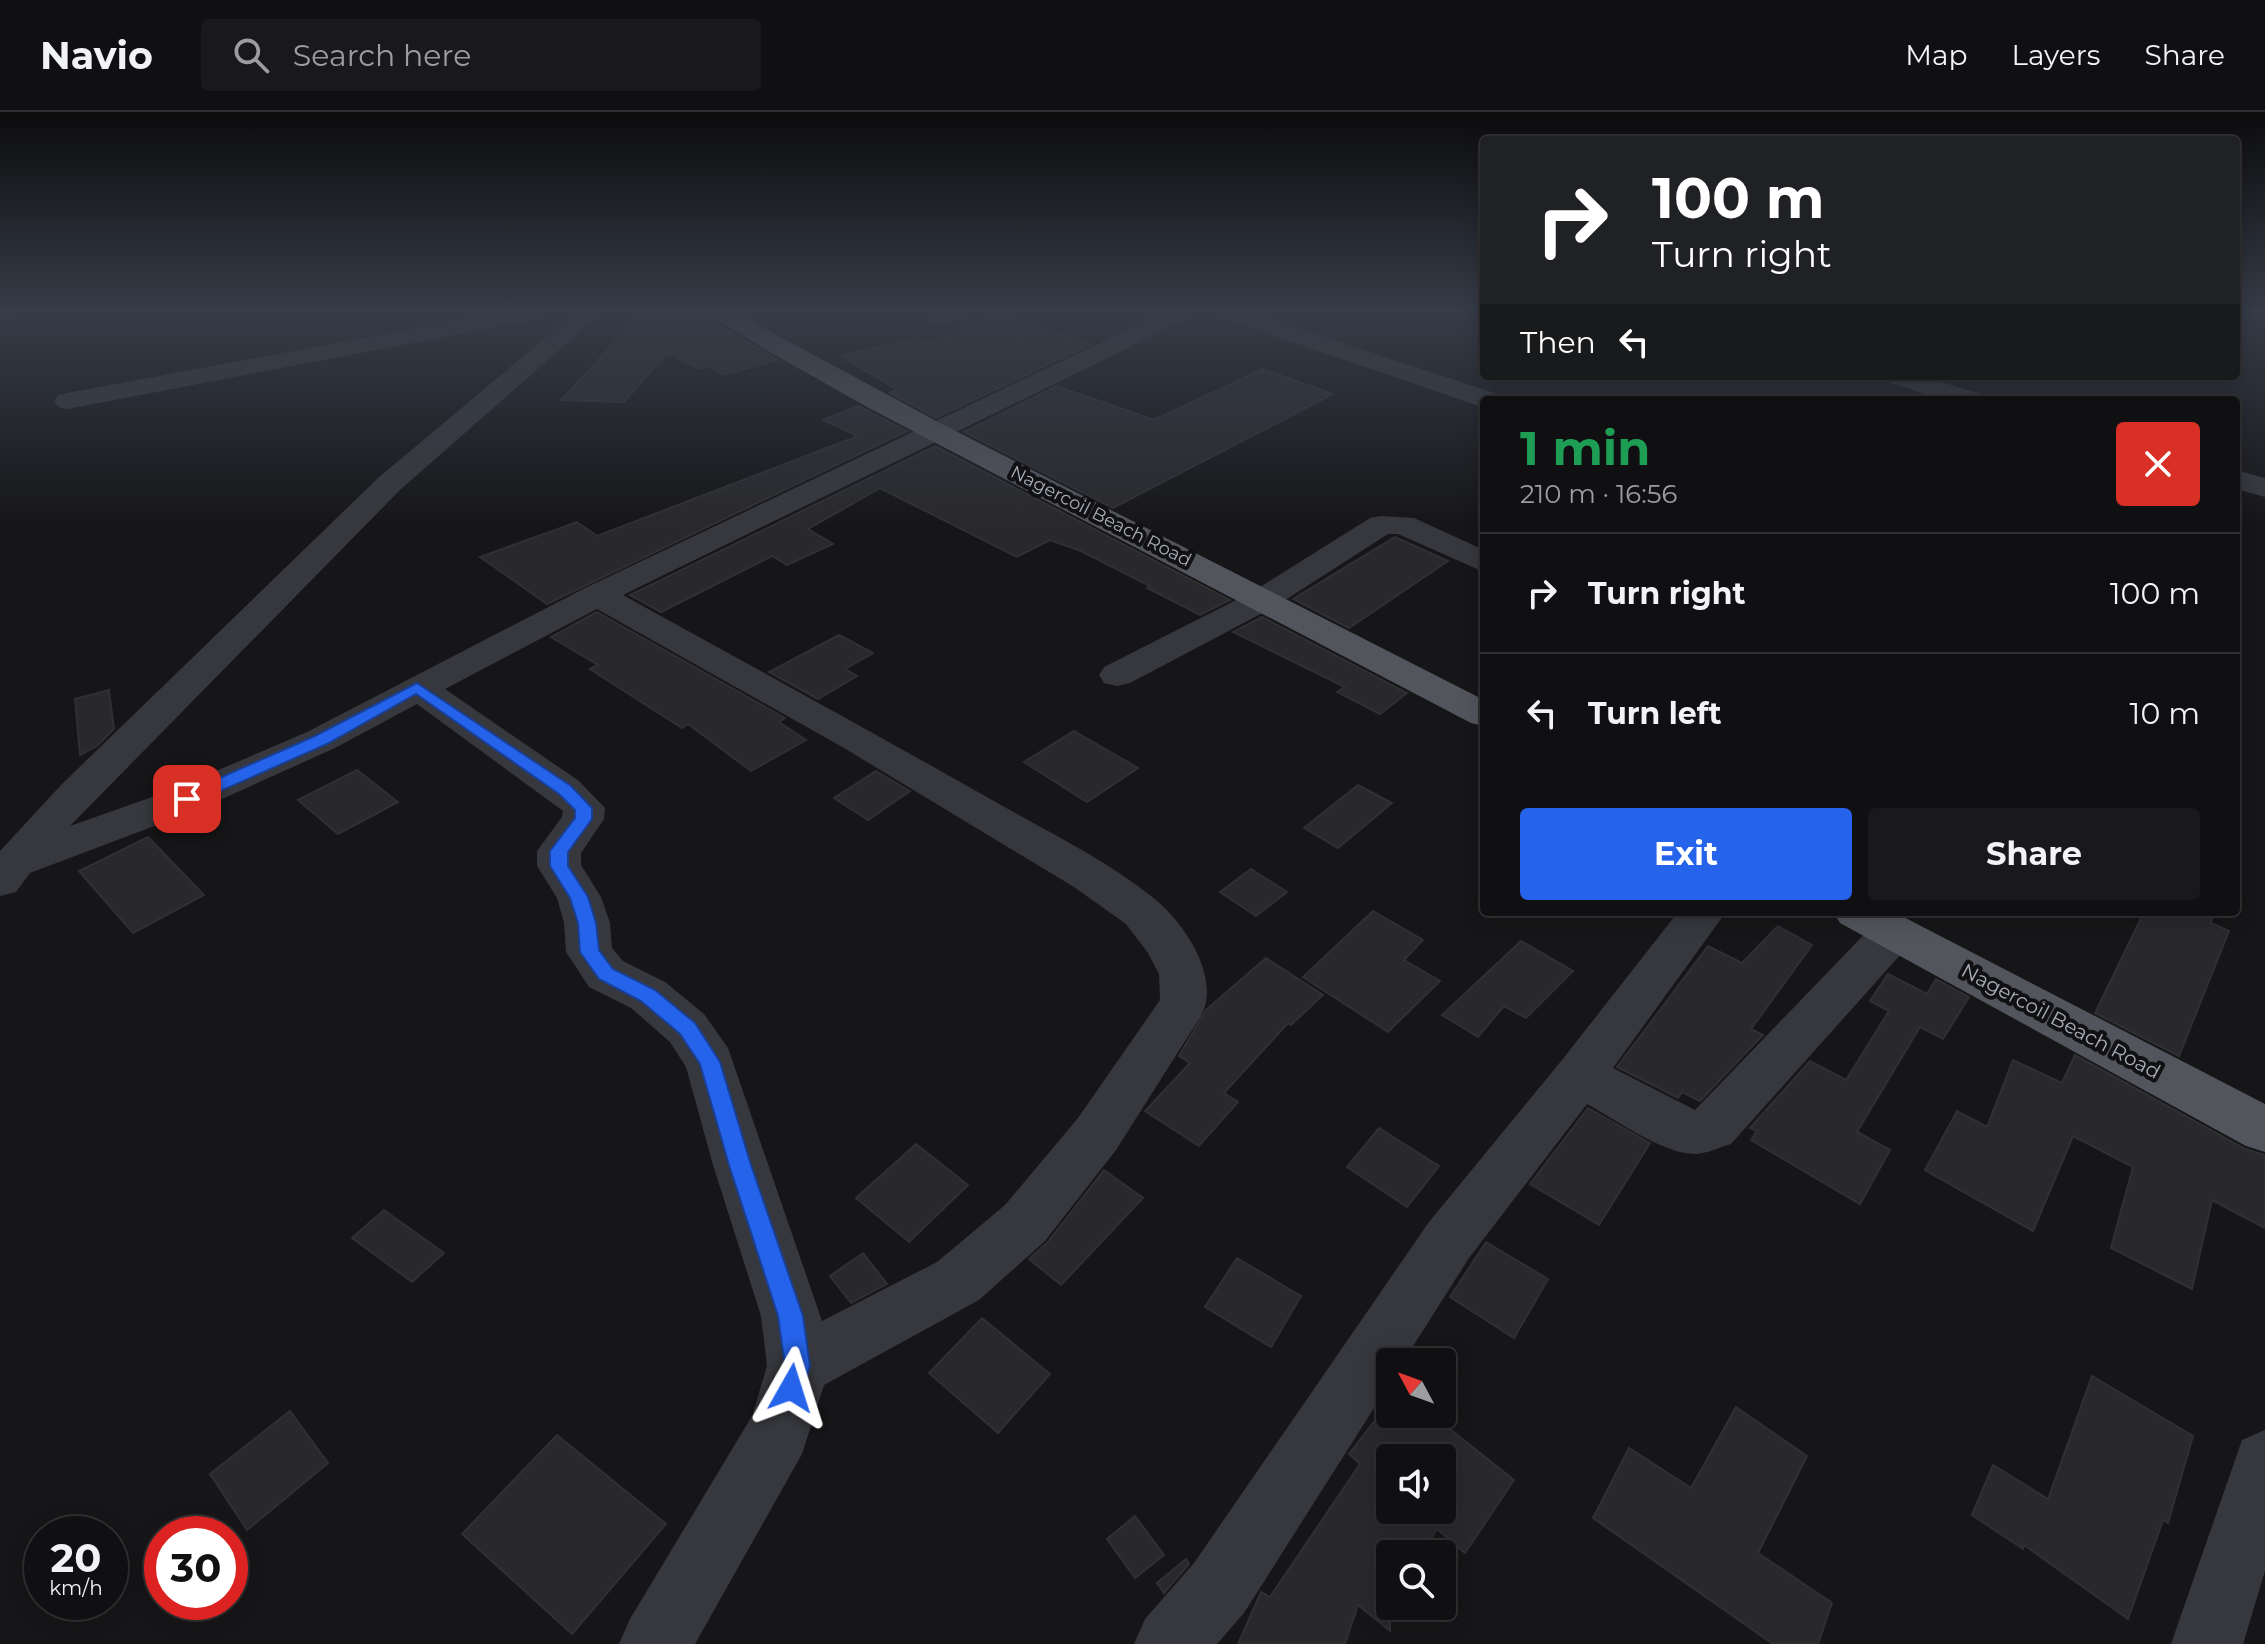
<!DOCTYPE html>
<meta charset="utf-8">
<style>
body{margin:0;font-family:Montserrat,sans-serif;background:#19191b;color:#f1f3f6;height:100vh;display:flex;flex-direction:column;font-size:30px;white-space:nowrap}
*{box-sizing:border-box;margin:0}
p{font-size:26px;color:#9c9d9f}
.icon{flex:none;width:44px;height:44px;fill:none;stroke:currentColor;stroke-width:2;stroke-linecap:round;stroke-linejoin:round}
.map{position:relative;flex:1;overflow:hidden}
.details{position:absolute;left:1480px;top:284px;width:760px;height:520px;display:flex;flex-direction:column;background:#101012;border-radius:8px;box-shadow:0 4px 20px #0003,0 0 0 2px #303032}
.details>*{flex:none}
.top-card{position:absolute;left:1480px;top:24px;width:760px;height:244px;border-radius:8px;box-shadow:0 4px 20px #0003,0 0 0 2px #303032;background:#202124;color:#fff;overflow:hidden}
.needle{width:52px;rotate:311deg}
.buttons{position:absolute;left:1376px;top:1236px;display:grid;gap:16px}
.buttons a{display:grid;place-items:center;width:80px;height:80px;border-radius:8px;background:#101012;box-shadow:0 4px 20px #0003,0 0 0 2px #303032;font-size:40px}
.speed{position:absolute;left:24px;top:1404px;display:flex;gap:16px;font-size:40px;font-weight:700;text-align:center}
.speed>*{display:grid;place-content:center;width:104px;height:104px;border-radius:50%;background:#101012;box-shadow:0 4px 20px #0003,0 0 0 2px #303032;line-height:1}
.speed small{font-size:20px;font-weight:400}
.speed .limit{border:12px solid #d22;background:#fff;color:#111}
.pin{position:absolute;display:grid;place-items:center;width:68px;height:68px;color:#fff;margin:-34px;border-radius:16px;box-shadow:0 4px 12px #0006}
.me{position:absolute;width:88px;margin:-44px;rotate:6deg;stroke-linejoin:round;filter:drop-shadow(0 0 6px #0008)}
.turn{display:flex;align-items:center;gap:28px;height:168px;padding:0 40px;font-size:36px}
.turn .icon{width:104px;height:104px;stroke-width:2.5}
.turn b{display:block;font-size:56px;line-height:68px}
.then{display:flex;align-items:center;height:76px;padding:0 40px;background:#0003;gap:16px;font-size:30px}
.round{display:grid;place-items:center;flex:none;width:84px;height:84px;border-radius:8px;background:#19191b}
.head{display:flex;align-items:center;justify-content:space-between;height:136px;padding:0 40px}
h1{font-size:48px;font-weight:700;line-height:60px;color:#1e9e55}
.button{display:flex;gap:16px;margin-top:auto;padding:16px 40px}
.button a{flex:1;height:92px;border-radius:8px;background:#2563eb;color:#fff;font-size:32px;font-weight:700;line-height:92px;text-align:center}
.button a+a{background:#19191b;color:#f1f3f6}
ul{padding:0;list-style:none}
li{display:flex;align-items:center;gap:24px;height:120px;padding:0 40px;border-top:2px solid #303032}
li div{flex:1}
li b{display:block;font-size:30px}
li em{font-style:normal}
header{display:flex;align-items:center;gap:48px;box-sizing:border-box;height:112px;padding:0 40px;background:#101012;border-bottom:2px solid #303032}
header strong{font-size:38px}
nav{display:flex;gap:44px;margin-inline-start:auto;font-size:28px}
.search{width:560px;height:72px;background:#19191b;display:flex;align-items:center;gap:20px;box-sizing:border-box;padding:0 28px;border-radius:8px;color:#9c9d9f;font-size:30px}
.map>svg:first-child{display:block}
.building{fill:#29292c;stroke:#303034;stroke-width:2;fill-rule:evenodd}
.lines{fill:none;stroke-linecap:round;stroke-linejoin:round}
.minor{fill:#37383d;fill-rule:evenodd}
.major{fill:#53555c;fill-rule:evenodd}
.route{fill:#2563eb;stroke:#184099;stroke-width:2}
.labels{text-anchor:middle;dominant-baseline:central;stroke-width:8;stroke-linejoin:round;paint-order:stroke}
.far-street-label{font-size:18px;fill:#a8adb8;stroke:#111113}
.street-label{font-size:20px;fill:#a8adb8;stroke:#111113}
</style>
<header>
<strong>Navio</strong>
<div class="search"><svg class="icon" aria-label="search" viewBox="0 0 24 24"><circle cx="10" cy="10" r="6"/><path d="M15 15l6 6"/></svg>Search here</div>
<nav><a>Map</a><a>Layers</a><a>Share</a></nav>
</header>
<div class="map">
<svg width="2265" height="1532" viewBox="0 0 2265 1532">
<rect width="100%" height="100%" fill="#161618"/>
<g class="building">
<polygon points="663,201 698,201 777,248 724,263 710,254 700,257 667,241 624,290 561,288 635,209"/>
<polygon points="995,203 1091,232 936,306 890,281 898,278 840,244 919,225 929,232"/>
<polygon points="1263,257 1333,282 1113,396 964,320 1057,274 1154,308"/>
<polygon points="858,294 907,319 547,492 480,445 577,410 597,424 858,324 823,308"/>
<polygon points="935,334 1230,488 1200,503 1147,476 1150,474 1081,439 1050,428 1017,445 880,376 808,417 833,432 787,453 772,444 661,500 630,483"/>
<polygon points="1395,425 1448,449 1349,516 1293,487"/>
<polygon points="597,500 785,606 779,610 806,628 751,659 688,612 682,616 590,557 598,553 551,525"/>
<polygon points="1262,505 1407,581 1380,602 1337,580 1345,575 1233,520"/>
<polygon points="839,523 873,541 845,557 857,564 818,587 769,560"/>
<polygon points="109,578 114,617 97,634 80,643 75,587"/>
<polygon points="1074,619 1138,656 1087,690 1024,650"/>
<polygon points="357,658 398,690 338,722 298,688"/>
<polygon points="876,659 910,679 868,708 834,686"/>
<polygon points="1358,673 1392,691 1338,736 1304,716"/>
<polygon points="148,725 204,783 133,821 79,759"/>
<polygon points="1251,757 1287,780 1256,804 1220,780"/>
<polygon points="1373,799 1423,828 1404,848 1440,869 1388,920 1303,865"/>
<polygon points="2144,800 2213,800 2211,811 2229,819 2179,944 2095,901"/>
<polygon points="1778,814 1812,833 1751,917 1763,923 1700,989 1682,980 1678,986 1617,955 1708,834 1742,851"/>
<polygon points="1521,829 1573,859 1526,906 1504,894 1478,925 1442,903"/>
<polygon points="1266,846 1323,883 1291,913 1288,911 1224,981 1238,990 1199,1034 1145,999 1190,951 1179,944 1206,898"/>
<polygon points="1888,862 1927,882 1936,867 1969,885 1943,927 1920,915 1857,1020 1890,1038 1860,1092 1751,1028 1757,1019 1750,1016 1810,949 1846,968 1889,899 1870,889"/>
<polygon points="2075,943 2245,1037 2265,1043 2265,1116 2212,1088 2192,1177 2111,1136 2133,1055 2073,1024 2033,1119 1925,1058 1957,999 1987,1015 2013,948 2062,971"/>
<polygon points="1588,996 1650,1031 1599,1113 1530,1072"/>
<polygon points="1379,1016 1439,1054 1407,1095 1347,1055"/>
<polygon points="916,1032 968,1073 909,1130 856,1086"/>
<polygon points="1104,1058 1143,1086 1061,1173 1029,1147 1047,1131"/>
<polygon points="384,1098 444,1141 412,1170 352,1126"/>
<polygon points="1486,1130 1548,1167 1514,1226 1450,1185"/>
<polygon points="863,1141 887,1172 851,1191 830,1164"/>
<polygon points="1237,1146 1301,1184 1271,1235 1205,1195"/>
<polygon points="982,1206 1050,1262 998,1321 929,1261"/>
<polygon points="2092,1264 2193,1324 2168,1411 2163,1408 2128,1507 2024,1433 2023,1437 1972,1403 1993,1353 2048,1387"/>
<polygon points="1736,1295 1807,1344 1758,1441 1832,1491 1818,1532 1773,1532 1593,1406 1629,1336 1691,1376"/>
<polygon points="290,1299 328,1351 247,1418 210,1362"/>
<path d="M1380,1302H1431L1514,1368L1465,1441L1437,1417L1422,1442H1390V1519L1358,1493L1345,1532H1238L1261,1480L1270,1485L1360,1352L1349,1342ZM1390,1346H1442V1398H1390Z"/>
<polygon points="557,1323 666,1412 572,1522 462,1422"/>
<polygon points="1135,1404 1164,1443 1135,1466 1107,1427"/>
<polygon points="1186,1447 1189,1452 1164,1481 1157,1471"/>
</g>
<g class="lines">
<g class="minor">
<polygon points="0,201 17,201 13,206 0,209"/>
<polygon points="498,201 546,201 542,206 534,208 67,297 58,295 54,289 58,283 67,281"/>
<path d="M575,201H601L400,378L70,714L172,678L307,620L585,476L1163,201H1193L1189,206L623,483C744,550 865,616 985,684C1042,717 1105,746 1156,788C1186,813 1221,867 1201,904L1116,1038L1045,1129L979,1188L824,1273L802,1342L695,1532H619L630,1507L752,1304L767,1254L761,1204L713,1053L686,955L670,930L631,896L589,875L566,840L564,811L557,786L537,754V739L562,705L563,699L417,592L335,636L202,696L30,761L16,780L0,784V739L62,672L378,366ZM597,497L844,636L1074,775L1126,812L1148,841L1159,862L1160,888L1078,1006L1005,1093L937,1150L822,1209L728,936L704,902L665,870L623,849L612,836L610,811L601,785L581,753V741L604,707L605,696L579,669L445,577Z"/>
<polygon points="931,201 965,201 961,206 941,211 933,209 929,204"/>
<polygon points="1219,201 1253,201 1497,282 1501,288 1484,288 1484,295 1479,294 1223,206"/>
<polygon points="1881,264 1921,264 1981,282 1985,288 1944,288 1885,269"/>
<polygon points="2236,358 2265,366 2265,385 2236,377"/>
<polygon points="1381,404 1414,406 1484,438 1484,460 1398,422 1388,422 1276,494 1130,571 1117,574 1104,571 1099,563 1104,555 1252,480 1370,406"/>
<path d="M1678,800H1726L1613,956L1695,998L1878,808L1894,803L1910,808L1917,820L1910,832L1731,1032C1720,1035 1706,1042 1695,1042C1663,1042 1615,1007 1587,992L1469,1146L1403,1250H1390V1271L1244,1501L1217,1532H1134L1145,1507L1194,1451L1429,1110L1562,948Z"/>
<polygon points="2265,1318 2265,1459 2243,1532 2171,1532 2242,1328"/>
</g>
<g class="major">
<polygon points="708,201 736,201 940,311 1484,588 1484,614 1471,611 867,295 763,236"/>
<polygon points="1833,800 1894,800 2265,992 2265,1040 2246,1034 1840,811"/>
</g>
</g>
<linearGradient id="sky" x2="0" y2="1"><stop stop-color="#0c0c0d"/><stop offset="0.48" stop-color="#363c48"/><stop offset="1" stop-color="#363c48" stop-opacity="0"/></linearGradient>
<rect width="2265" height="415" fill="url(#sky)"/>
<polygon class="route" points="417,571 571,674 592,696 592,707 568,740 568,754 588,785 596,811 599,838 613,857 655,878 695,911 720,950 751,1053 803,1204 810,1254 801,1285 791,1288 782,1285 778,1276 785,1254 778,1204 729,1053 700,952 680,922 641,889 599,867 580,840 578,811 570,786 550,754 550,739 575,706 575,698 559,682 416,582 327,632 193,691 187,693 178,687 181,683 315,624"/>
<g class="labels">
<g class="far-street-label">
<text transform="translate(1101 404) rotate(27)">Nagercoil Beach Road</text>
</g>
<g class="street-label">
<text transform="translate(2061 909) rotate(28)">Nagercoil Beach Road</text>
</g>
</g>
</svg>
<div class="buttons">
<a><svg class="needle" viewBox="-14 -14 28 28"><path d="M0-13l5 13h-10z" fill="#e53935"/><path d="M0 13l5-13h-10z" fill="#9c9d9f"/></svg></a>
<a><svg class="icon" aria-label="sound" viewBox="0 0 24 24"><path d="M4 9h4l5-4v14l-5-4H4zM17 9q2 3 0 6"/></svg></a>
<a><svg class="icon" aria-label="search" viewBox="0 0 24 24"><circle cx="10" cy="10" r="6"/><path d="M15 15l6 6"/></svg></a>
</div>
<div class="speed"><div>20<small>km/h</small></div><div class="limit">30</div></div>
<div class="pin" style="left:187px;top:687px;background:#d93025"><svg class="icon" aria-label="arrive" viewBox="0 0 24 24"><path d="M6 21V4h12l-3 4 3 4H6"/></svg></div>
<svg class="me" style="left:791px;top:1276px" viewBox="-20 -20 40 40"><path d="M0-17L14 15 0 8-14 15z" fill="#2563eb" stroke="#fff" stroke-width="4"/></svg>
<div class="top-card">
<div class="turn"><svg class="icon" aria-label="right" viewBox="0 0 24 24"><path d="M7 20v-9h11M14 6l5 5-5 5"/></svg><div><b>100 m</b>Turn right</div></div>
<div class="then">Then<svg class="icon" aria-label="left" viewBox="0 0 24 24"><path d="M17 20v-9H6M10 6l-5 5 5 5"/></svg></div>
</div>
<section class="details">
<div class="head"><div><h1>1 min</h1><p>210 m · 16:56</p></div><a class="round" style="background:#d93025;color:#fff"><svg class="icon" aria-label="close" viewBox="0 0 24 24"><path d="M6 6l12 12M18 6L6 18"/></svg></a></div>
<ul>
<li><svg class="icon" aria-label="right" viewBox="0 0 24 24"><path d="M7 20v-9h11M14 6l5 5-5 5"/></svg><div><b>Turn right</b></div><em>100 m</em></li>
<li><svg class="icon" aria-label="left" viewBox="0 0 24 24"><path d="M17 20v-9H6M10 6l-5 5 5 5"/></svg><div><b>Turn left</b></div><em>10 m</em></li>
</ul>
<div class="button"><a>Exit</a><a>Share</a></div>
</section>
</div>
